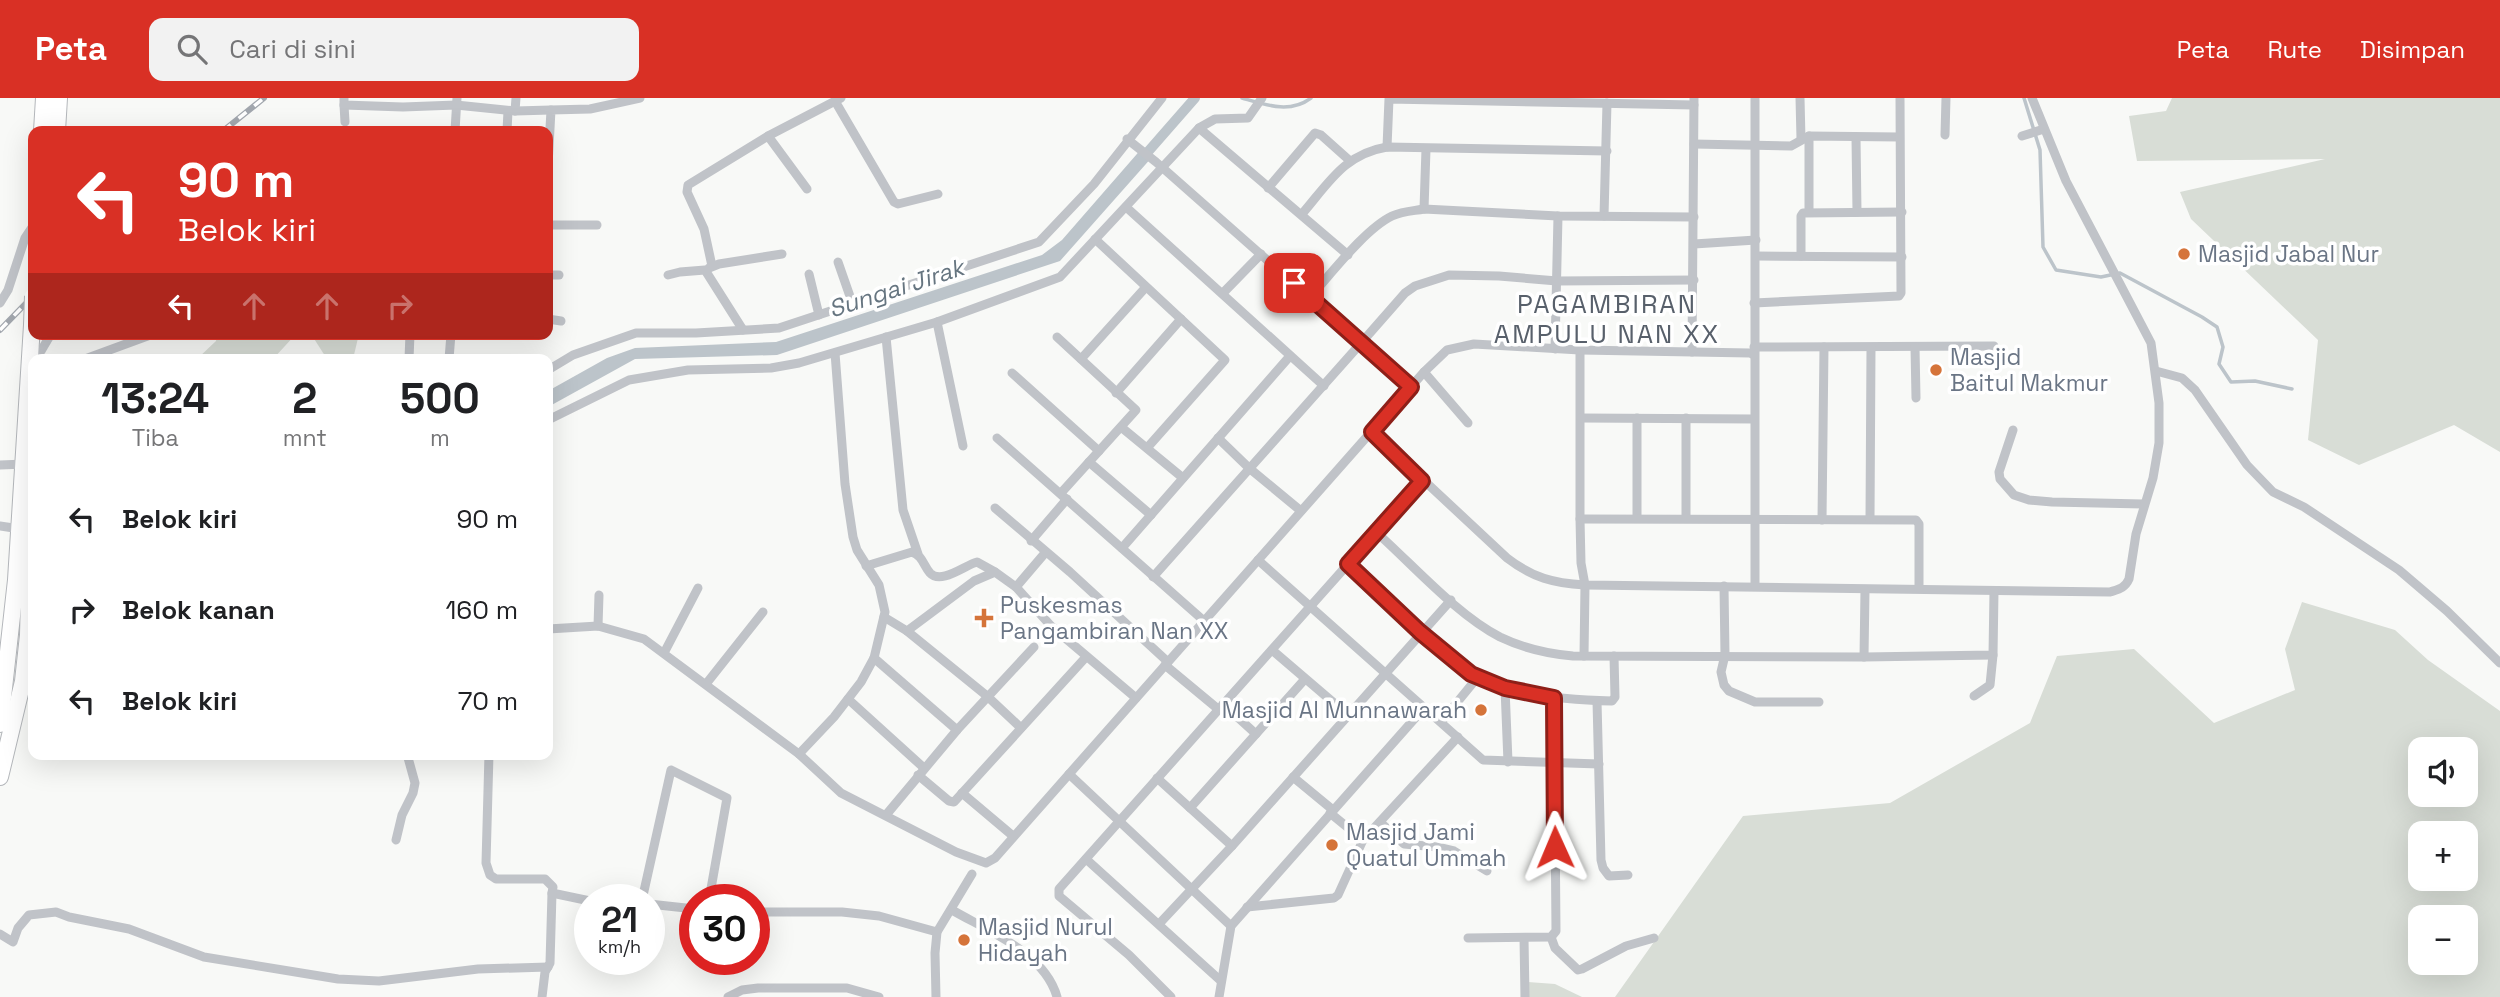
<!DOCTYPE html>
<html lang="id">
<meta charset="utf-8">
<style>
body{margin:0;font-family:"Space Grotesk",sans-serif;background:#f2f2f2;color:#202124;height:100vh;display:flex;flex-direction:column;font-size:26px;white-space:nowrap}
*{box-sizing:border-box;margin:0}
p{font-size:23px;color:#757577}
.icon{flex:none;width:38px;height:38px;fill:none;stroke:currentColor;stroke-width:2;stroke-linecap:round;stroke-linejoin:round}
.map{position:relative;flex:1;overflow:hidden}
.drawer{position:absolute;left:28px;top:256px;width:525px;height:406px;display:flex;flex-direction:column;background:#fff;border-radius:14px;box-shadow:0 7px 28px #0002}
.drawer>*{flex:none}
.top-card{position:absolute;left:28px;top:28px;width:525px;height:214px;border-radius:14px;box-shadow:0 7px 28px #0002;background:#d93025;color:#fff;overflow:hidden}
.buttons{position:absolute;left:2408px;top:639px;display:grid;gap:14px}
.buttons a{display:grid;place-items:center;width:70px;height:70px;border-radius:14px;background:#fff;box-shadow:0 7px 28px #0002;font-size:35px}
.speed{position:absolute;left:574px;top:786px;display:flex;gap:14px;font-size:35px;font-weight:700;text-align:center}
.speed>*{display:grid;place-content:center;width:91px;height:91px;border-radius:50%;background:#fff;box-shadow:0 7px 28px #0002;line-height:1}
.speed small{font-size:18px;font-weight:400}
.speed .limit{border:10px solid #d22;background:#fff;color:#111}
.pin{position:absolute;display:grid;place-items:center;width:60px;height:60px;color:#fff;margin:-30px;border-radius:14px;box-shadow:0 4px 10px #0006}
.me{position:absolute;width:77px;margin:-38px;rotate:359deg;stroke-linejoin:round;filter:drop-shadow(0 0 5px #0008)}
.turn{display:flex;align-items:center;gap:24px;height:147px;padding:0 35px;font-size:32px}
.turn .icon{width:91px;height:91px;stroke-width:2.5}
.turn b{display:block;font-size:49px;line-height:60px}
.lanes{display:flex;align-items:center;height:66px;padding:0 35px;background:#0003;justify-content:center;gap:35px;direction:ltr}
.lanes .off{opacity:.35}
.eta{display:flex;justify-content:space-evenly;align-items:center;height:119px;text-align:center}
.eta b{font-size:42px;font-weight:600;line-height:49px}
ul{padding:0;list-style:none}
li{display:flex;align-items:center;gap:21px;height:91px;padding:0 35px}
li div{flex:1}
li b{display:block;font-size:26px}
li em{font-style:normal}
header{display:flex;align-items:center;gap:42px;box-sizing:border-box;height:98px;padding:0 35px;background:#d93025;color:#fff}
header strong{font-size:33px}
nav{display:flex;gap:38px;margin-inline-start:auto;font-size:24px}
.search{width:490px;height:63px;background:#f2f2f2;display:flex;align-items:center;gap:18px;box-sizing:border-box;padding:0 24px;border-radius:14px;color:#757577;font-size:26px}
.map>svg:first-child{display:block}
.green{fill:#d8ddd6;fill-rule:evenodd}
.water{fill:#bcc4ca}
.lines{fill:none;stroke-linecap:round;stroke-linejoin:round}
.stream{stroke:#bcc4ca;stroke-width:3.5}
.canal{stroke:#bcc4ca;stroke-width:10}
.highway-casing{stroke:#b4b7bb;stroke-width:18}
.street{stroke:#c0c3c8;stroke-width:9}
.highway{stroke:#fff;stroke-width:16}
.rail-casing{stroke:#a2a7ae;stroke-width:6}
.rail{stroke:#fff;stroke-width:3.5;stroke-dasharray:10;stroke-linecap:butt}
.highway-bridge-casing{stroke:#b4b7bb;stroke-width:18;stroke-linecap:butt}
.highway-bridge{stroke:#fff;stroke-width:16}
.route-casing{stroke:#8d1f18;stroke-width:18}
.route{stroke:#d93025;stroke-width:12}
.poi-dot{fill:#d5743a;stroke:#fff;stroke-width:2.5}
.labels{text-anchor:middle;dominant-baseline:central;stroke-width:7;stroke-linejoin:round;paint-order:stroke}
.poi-label{font-size:23px;fill:#6a7585;stroke:#fff;text-anchor:start}
.water-label{font-size:24px;font-style:italic;fill:#667580;stroke:#fff}
.quarter-label{font-size:26px;letter-spacing:2px;fill:#58606b;stroke:#fff}
</style>
<header>
<strong>Peta</strong>
<div class="search"><svg class="icon" aria-label="search" viewBox="0 0 24 24"><circle cx="10" cy="10" r="6"/><path d="M15 15l6 6"/></svg>Cari di sini</div>
<nav><a>Peta</a><a>Rute</a><a>Disimpan</a></nav>
</header>
<div class="map">
<svg width="2500" height="899" viewBox="0 0 2500 899">
<rect width="100%" height="100%" fill="#f8f9f7"/>
<g class="green">
<polygon points="2172,0 2500,0 2500,354 2454,327 2359,367 2308,342 2318,242 2191,121 2180,94 2325,61 2137,63 2129,18 2166,13"/>
<polygon points="217,236 296,236 273,261 197,261 216,243"/>
<polygon points="311,236 359,236 353,261 327,261"/>
<path d="M2302,504L2395,532L2428,562L2500,613V899H1615L1743,718L1890,705L2030,625L2057,558L2134,551L2214,625L2295,592L2285,551ZM2420,651H2466V696H2420ZM2420,735H2466V780H2420ZM2420,819H2466V864H2420Z"/>
<polygon points="1528,884 1555,886 1582,899 1527,899"/>
</g>
<polygon class="water" points="1143,49 1153,58 1060,163 777,257 635,261 548,309 548,293 607,260 635,250 776,244 1042,157 1062,142"/>
<g class="lines">
<g class="stream">
<path d="M1242,0C1266,7 1290,16 1311,0"/>
<polyline points="2024,0 2040,52 2043,149 2056,172 2101,179 2120,175 2202,219 2217,229 2223,249 2219,266 2231,284 2255,283 2292,291"/>
</g>
<polyline class="canal" points="1139,64 1195,0"/>
<g class="highway-casing">
<g id="highway">
<polyline points="42,33 44,0"/>
<polyline points="57,33 59,0"/>
<polyline points="0,626 16,482 32,227"/>
<polyline points="0,679 23,583 28,537 31,426"/>
</g>
</g>
<g class="street">
<polyline points="344,0 344,7 403,9 456,7 515,13 551,12"/>
<polyline points="1800,0 1801,41"/>
<polyline points="835,3 894,104 898,106 938,96"/>
<polyline points="344,7 345,24"/>
<polyline points="515,13 516,0"/>
<polyline points="1199,30 1348,157"/>
<polyline points="455,33 457,0"/>
<polyline points="507,33 508,13"/>
<polyline points="1945,37 1946,0"/>
<polyline points="768,38 807,91"/>
<polyline points="1809,38 1809,114"/>
<polyline points="2022,38 2044,31"/>
<polyline points="1856,40 1857,114"/>
<polyline points="1127,41 1156,64 1411,289"/>
<polyline points="1694,46 1791,48 1809,38 1899,39"/>
<polyline points="1387,49 1389,1 1694,7"/>
<polyline points="548,67 551,12 590,11 640,0"/>
<polyline points="1268,90 1315,35 1321,37 1349,62"/>
<polyline points="1126,109 1324,288"/>
<polyline points="1424,111 1426,51"/>
<path d="M1302,116C1328,86 1344,56 1387,49L1607,53"/>
<polyline points="1604,118 1607,5"/>
<polyline points="548,127 597,127"/>
<polyline points="1095,141 1225,262 1147,350"/>
<polyline points="1694,146 1756,142"/>
<polyline points="1756,158 1902,159"/>
<polyline points="1801,158 1801,118 1803,115 1902,114"/>
<polyline points="838,164 853,207"/>
<polyline points="712,168 704,131 687,94 688,87 768,38 841,0"/>
<polyline points="709,170 719,166 782,156"/>
<polyline points="809,176 819,217"/>
<polyline points="548,177 559,177"/>
<polyline points="668,177 680,174 705,172 743,232"/>
<polyline points="1223,195 1261,156"/>
<path d="M1310,199C1331,176 1365,131 1392,118C1403,113 1413,113 1424,111L1558,118L1694,119"/>
<polyline points="0,205 8,192 25,140 33,128"/>
<polyline points="1754,205 1899,198 1901,195 1900,0"/>
<polyline points="548,221 561,223"/>
<polyline points="937,224 963,348"/>
<polyline points="886,239 903,412 918,456"/>
<polyline points="1057,239 1136,312 1061,395"/>
<polyline points="1754,249 1994,248"/>
<polyline points="1915,249 1916,300"/>
<polyline points="1555,251 1558,118"/>
<polyline points="1580,252 1580,421 1581,465 1585,487 1584,558"/>
<polyline points="41,253 51,236"/>
<polyline points="1692,254 1694,0"/>
<polyline points="85,261 153,236"/>
<polyline points="409,261 410,236"/>
<polyline points="449,261 451,236"/>
<polyline points="1081,261 1146,189"/>
<polyline points="548,272 573,257 636,235 696,235 779,230 1039,144 1094,86 1162,0"/>
<polyline points="2156,273 2182,280 2195,292 2247,367 2273,394 2304,409 2399,472 2447,513 2500,565"/>
<polyline points="1424,274 1468,325"/>
<polyline points="1012,275 1099,353"/>
<polyline points="1116,295 1181,221"/>
<polyline points="1581,320 1754,321"/>
<polyline points="1686,320 1686,420"/>
<polyline points="548,322 629,282 688,272 771,270 799,265 937,224 1060,179 1199,30 1215,21 1248,20 1262,0"/>
<polyline points="1121,329 1183,380"/>
<polyline points="2013,332 1999,374 2000,381 2014,397 2029,402 2052,404 2143,406"/>
<path d="M1372,334L1507,460C1533,480 1553,485 1585,487L2110,494C2119,491 2125,490 2129,481L2136,436L2153,380L2159,345V305L2151,245L2066,83L2032,0"/>
<polyline points="997,340 1203,522"/>
<polyline points="1218,340 1249,370 1301,413"/>
<polyline points="1089,364 1151,417"/>
<polyline points="0,367 25,366"/>
<polyline points="995,410 1070,474 1168,564"/>
<polyline points="1637,420 1637,320"/>
<polyline points="1580,421 1916,422 1919,426 1919,490"/>
<polyline points="1870,421 1871,250"/>
<polyline points="1822,422 1824,249"/>
<polyline points="0,428 20,431"/>
<path d="M1376,434C1413,467 1457,517 1500,539C1523,550 1549,556 1573,558L1864,559L1993,557L1994,493"/>
<polyline points="1031,443 1067,401"/>
<polyline points="1122,450 1290,258"/>
<polyline points="1258,462 1483,662 1599,666"/>
<path d="M1348,466C1379,495 1410,525 1442,553C1453,561 1463,573 1476,579C1515,598 1569,602 1612,603L1615,599L1614,558"/>
<path d="M866,468L912,454C923,458 923,467 930,475C941,487 965,467 977,464L995,474"/>
<polyline points="1153,479 1362,244 1405,195 1415,188 1449,177 1499,178 1557,183 1694,182"/>
<polyline points="1724,488 1725,557 1721,574 1724,587 1729,593 1755,604 1819,604"/>
<polyline points="1755,488 1755,0"/>
<polyline points="1016,489 1045,455"/>
<polyline points="884,519 907,533 974,483 995,474 1016,489 1051,528 1136,600"/>
<polyline points="598,528 599,497"/>
<polyline points="548,531 598,528 644,541 799,656 841,695 956,754 986,765 995,760 1424,274 1447,252 1474,246 1580,252 1750,255 1754,257"/>
<polyline points="907,533 987,598 1021,630"/>
<polyline points="1272,552 1348,617"/>
<polyline points="664,555 698,490"/>
<polyline points="1864,559 1865,492"/>
<polyline points="874,560 957,632"/>
<polyline points="1165,567 1218,611"/>
<polyline points="706,586 763,514"/>
<polyline points="1505,590 1508,664"/>
<polyline points="1974,598 1990,587 1993,557"/>
<polyline points="848,601 924,670"/>
<polyline points="1597,603 1601,762 1603,770 1609,778 1628,777"/>
<polyline points="1223,606 1256,636"/>
<polyline points="1441,624 1477,580"/>
<polyline points="366,656 367,656"/>
<polyline points="489,656 486,765 490,777 496,781 545,781 553,789 552,795 590,803"/>
<polyline points="799,656 834,619 861,584 874,560 885,514 879,487 857,452 853,439 845,386 835,255"/>
<polyline points="1069,676 1231,828"/>
<polyline points="918,677 949,703 954,704 1086,559"/>
<polyline points="1293,679 1333,712"/>
<polyline points="1157,680 1232,748"/>
<polyline points="962,695 1013,738"/>
<polyline points="1190,710 1305,581"/>
<polyline points="1330,715 1363,742"/>
<polyline points="886,717 957,632 1034,549"/>
<polyline points="1380,724 1404,746 1437,749 1454,753 1487,773"/>
<polyline points="396,742 402,717 413,695 415,685 407,656"/>
<polyline points="1086,761 1221,883"/>
<polyline points="642,802 671,672 727,700 709,802"/>
<polyline points="649,806 695,811"/>
<polyline points="1247,809 1334,800 1338,797 1363,742 1458,639"/>
<path d="M952,812C988,833 1045,855 1057,899"/>
<polyline points="754,814 842,814 879,818 937,834"/>
<polyline points="1159,826 1232,748 1451,502"/>
<polyline points="0,836 13,844 18,830 29,817 56,814 69,819 129,831 204,859 338,881 379,883 478,871 548,869"/>
<polyline points="1551,839 1555,850 1578,872 1582,871 1626,848 1654,840"/>
<polyline points="1468,840 1551,839 1556,833 1554,600"/>
<polyline points="1524,840 1525,899"/>
<polyline points="542,899 545,874 550,865 552,795"/>
<polyline points="728,899 742,892 758,890 847,890 879,899"/>
<polyline points="936,899 935,855 937,834 972,776"/>
<polyline points="1171,899 1129,857 1059,798 1059,791 1422,383"/>
<polyline points="1219,899 1231,828 1424,610"/>
</g>
<use href="#highway" class="highway"/>
<g class="rail-casing">
<g id="rail">
<polyline points="223,33 264,0"/>
<polyline points="0,232 33,198"/>
</g>
</g>
<use href="#rail" class="rail"/>
<g class="highway-bridge-casing">
<polyline id="highway-bridge" points="32,227 33,198"/>
</g>
<use href="#highway-bridge" class="highway-bridge"/>
</g>
<g class="lines">
<g class="route-casing">
<polyline id="route" points="1294,185 1411,289 1372,334 1422,383 1348,466 1420,534 1471,576 1505,590 1554,600 1555,749"/>
</g>
<use href="#route" class="route"/>
</g>
<g class="poi-dot">
<circle cx="2184" cy="156" r="7"/>
<circle cx="1936" cy="272" r="7"/>
<path d="M980.5 509.5h7v7h7v7h-7v7h-7v-7h-7v-7h7z"/>
<circle cx="1481" cy="612" r="7"/>
<circle cx="1332" cy="747" r="7"/>
<circle cx="964" cy="842" r="7"/>
</g>
<g class="labels">
<g class="poi-label">
<text x="2198" y="156">Masjid Jabal Nur</text>
<text x="1950" y="259">Masjid<tspan x="1950" dy="26">Baitul Makmur</tspan></text>
<text x="1000" y="507">Puskesmas<tspan x="1000" dy="26">Pangambiran Nan XX</tspan></text>
<text x="1467" y="612" text-anchor="end">Masjid Al Munnawarah</text>
<text x="1346" y="734">Masjid Jami<tspan x="1346" dy="26">Quatul Ummah</tspan></text>
<text x="978" y="829">Masjid Nurul<tspan x="978" dy="26">Hidayah</tspan></text>
</g>
<g class="water-label">
<text transform="translate(896 190) rotate(-18)">Sungai Jirak</text>
</g>
<g class="quarter-label">
<text x="1607" y="206">PAGAMBIRAN<tspan x="1607" dy="30">AMPULU NAN XX</tspan></text>
</g>
</g>
</svg>
<div class="buttons">
<a><svg class="icon" aria-label="sound" viewBox="0 0 24 24"><path d="M4 9h4l5-4v14l-5-4H4zM17 9q2 3 0 6"/></svg></a>
<a>+</a>
<a>−</a>
</div>
<div class="speed"><div>21<small>km/h</small></div><div class="limit">30</div></div>
<div class="pin" style="left:1294px;top:185px;background:#d93025"><svg class="icon" aria-label="arrive" viewBox="0 0 24 24"><path d="M6 21V4h12l-3 4 3 4H6"/></svg></div>
<svg class="me" style="left:1555px;top:749px" viewBox="-20 -20 40 40"><path d="M0-17L14 15 0 8-14 15z" fill="#d93025" stroke="#fff" stroke-width="4"/></svg>
<div class="top-card">
<div class="turn"><svg class="icon" aria-label="left" viewBox="0 0 24 24"><path d="M17 20v-9H6M10 6l-5 5 5 5"/></svg><div><b>90 m</b>Belok kiri</div></div>
<div class="lanes"><svg class="icon" aria-label="left" viewBox="0 0 24 24"><path d="M17 20v-9H6M10 6l-5 5 5 5"/></svg><svg class="icon off" aria-label="ahead" viewBox="0 0 24 24"><path d="M12 20V5M6 11l6-6 6 6"/></svg><svg class="icon off" aria-label="ahead" viewBox="0 0 24 24"><path d="M12 20V5M6 11l6-6 6 6"/></svg><svg class="icon off" aria-label="right" viewBox="0 0 24 24"><path d="M7 20v-9h11M14 6l5 5-5 5"/></svg></div>
</div>
<section class="drawer">
<div class="eta">
<div><b>13:24</b><p>Tiba</p></div>
<div><b>2</b><p>mnt</p></div>
<div><b>500</b><p>m</p></div>
</div>
<ul>
<li><svg class="icon" aria-label="left" viewBox="0 0 24 24"><path d="M17 20v-9H6M10 6l-5 5 5 5"/></svg><div><b>Belok kiri</b></div><em>90 m</em></li>
<li><svg class="icon" aria-label="right" viewBox="0 0 24 24"><path d="M7 20v-9h11M14 6l5 5-5 5"/></svg><div><b>Belok kanan</b></div><em>160 m</em></li>
<li><svg class="icon" aria-label="left" viewBox="0 0 24 24"><path d="M17 20v-9H6M10 6l-5 5 5 5"/></svg><div><b>Belok kiri</b></div><em>70 m</em></li>
</ul>
</section>
</div>
